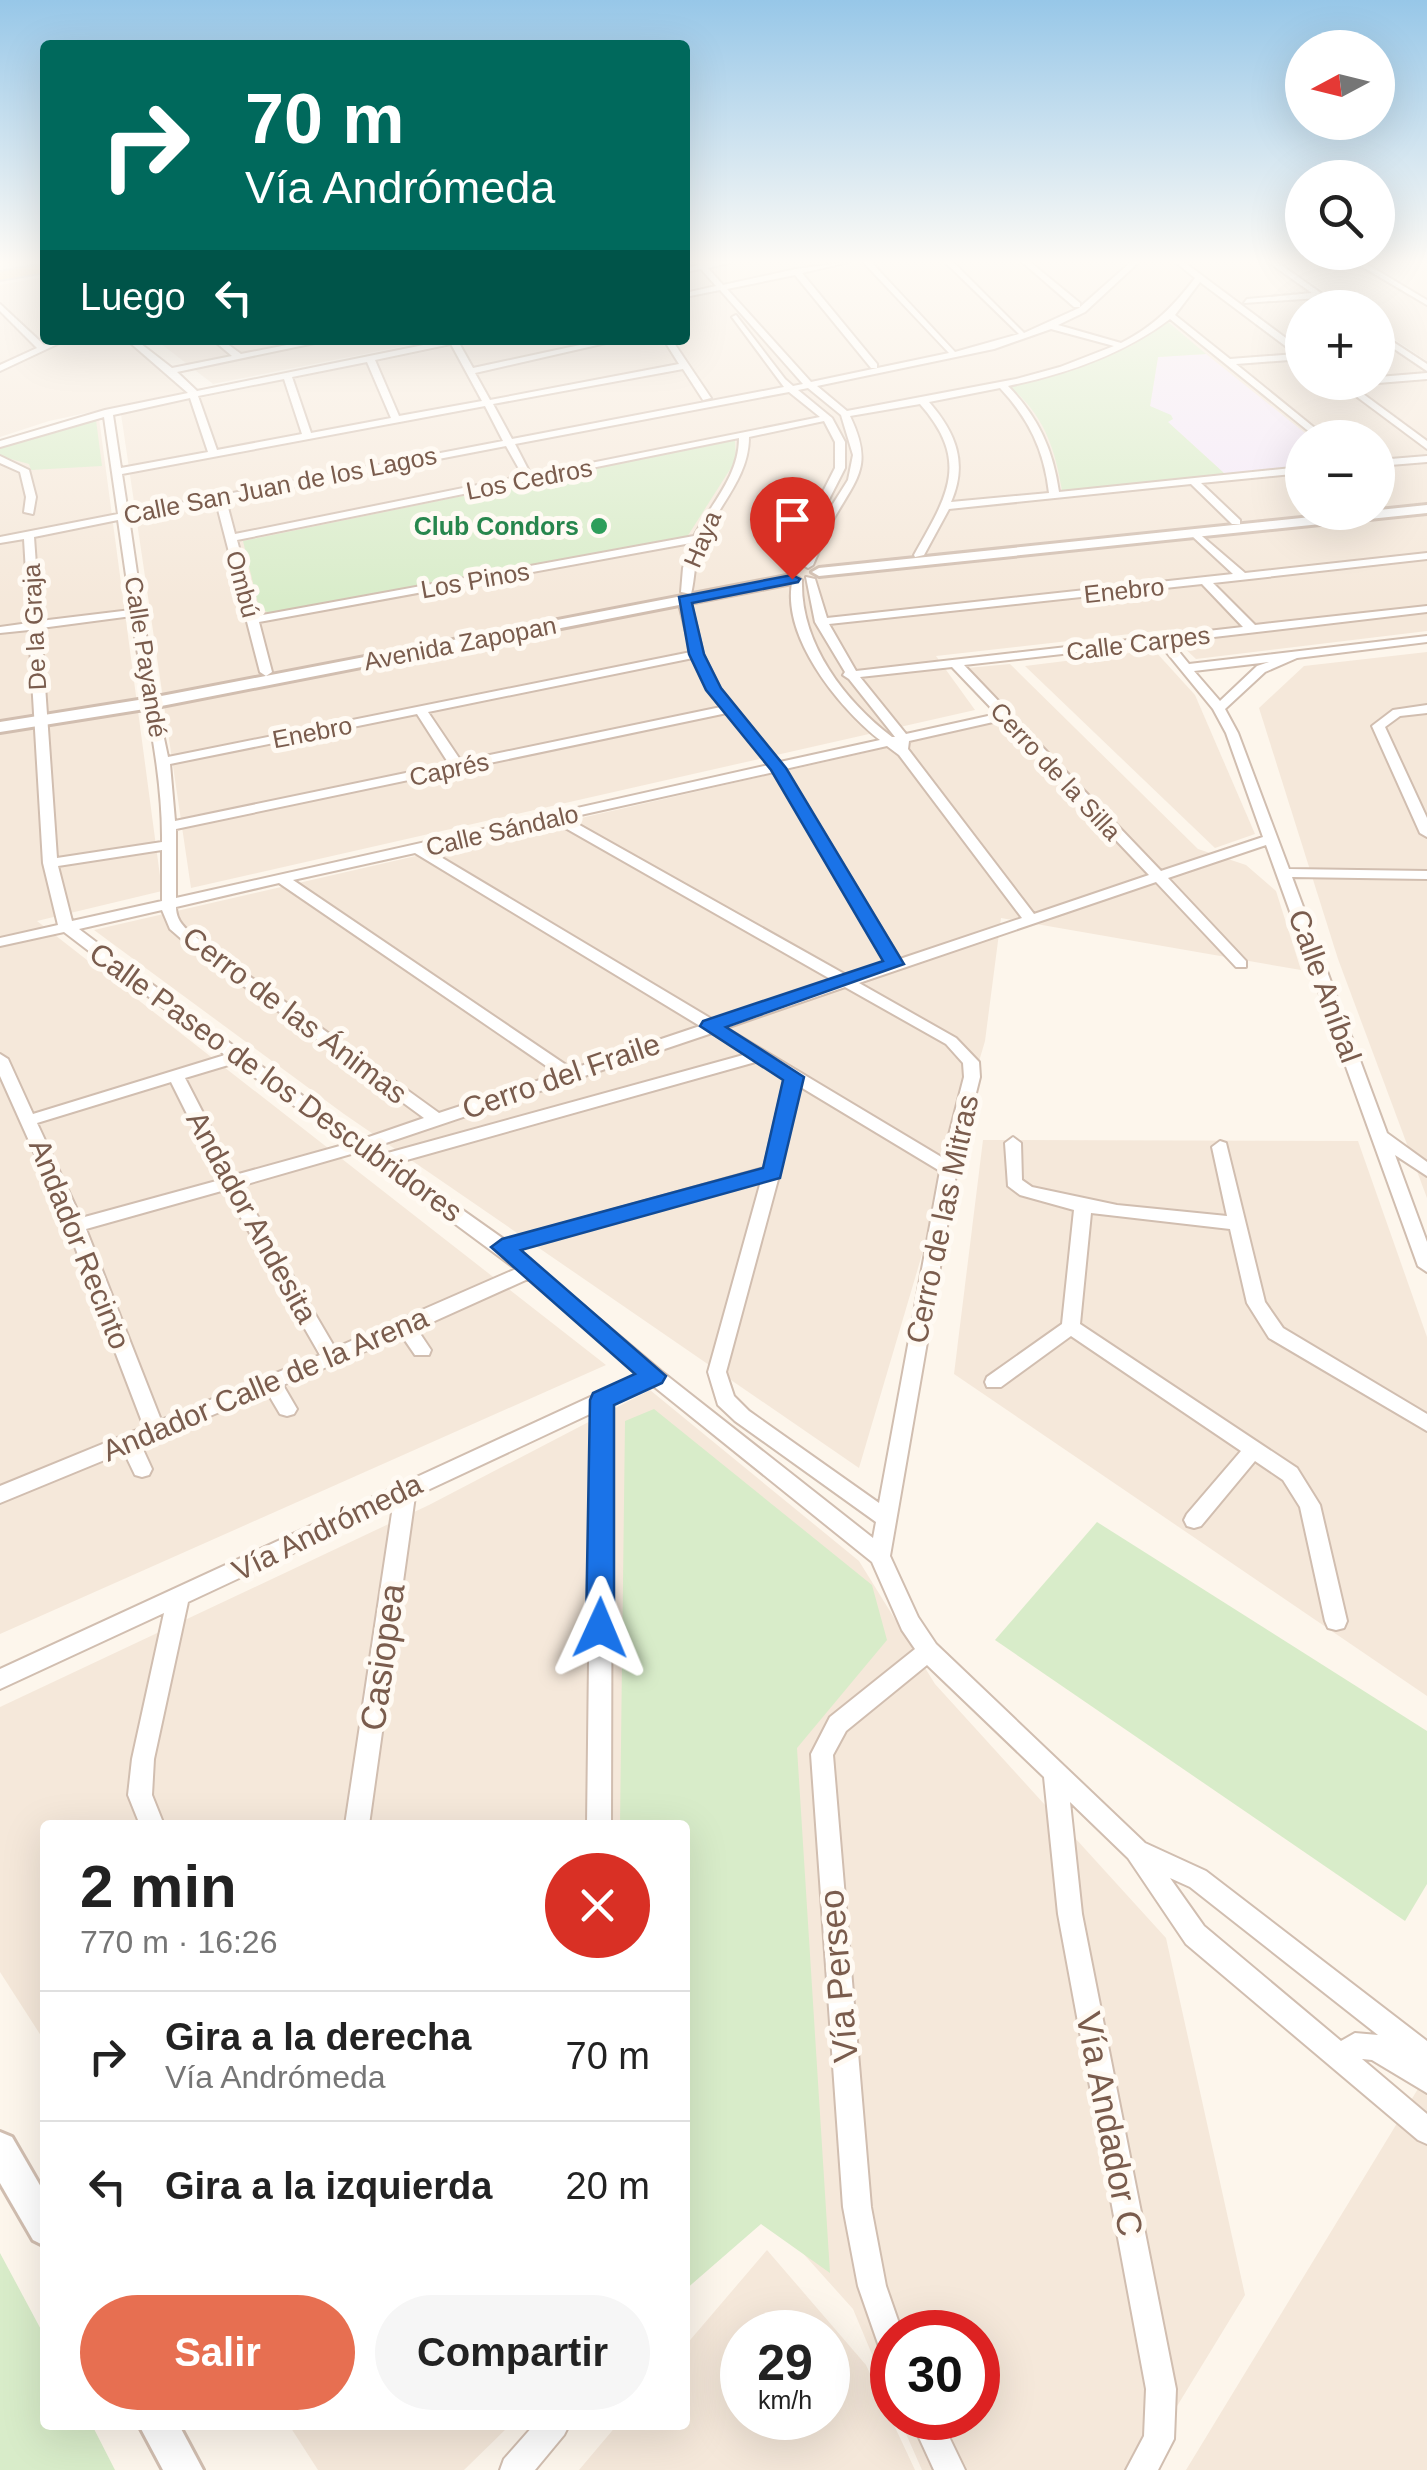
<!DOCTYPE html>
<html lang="es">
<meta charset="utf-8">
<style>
body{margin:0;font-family:Arial,sans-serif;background:#f6f6f6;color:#222;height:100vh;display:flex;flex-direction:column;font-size:38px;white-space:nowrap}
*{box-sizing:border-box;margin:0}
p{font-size:32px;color:#767676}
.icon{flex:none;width:55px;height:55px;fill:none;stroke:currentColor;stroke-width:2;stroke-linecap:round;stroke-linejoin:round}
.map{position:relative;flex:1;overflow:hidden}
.drawer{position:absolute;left:40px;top:1820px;width:650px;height:610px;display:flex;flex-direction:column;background:#fff;border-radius:10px;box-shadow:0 10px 40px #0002}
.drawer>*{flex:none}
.hud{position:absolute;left:40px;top:40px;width:650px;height:305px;border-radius:10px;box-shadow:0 10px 40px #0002;background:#00695c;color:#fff;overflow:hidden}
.needle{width:65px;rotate:263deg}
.buttons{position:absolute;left:1285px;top:30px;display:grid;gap:20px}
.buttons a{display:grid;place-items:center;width:110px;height:110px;border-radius:50%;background:#fff;box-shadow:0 10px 40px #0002;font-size:50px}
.speed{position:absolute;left:720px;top:2310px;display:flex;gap:20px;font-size:50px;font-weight:700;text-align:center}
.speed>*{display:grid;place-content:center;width:130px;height:130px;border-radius:50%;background:#fff;box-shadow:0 10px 40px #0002;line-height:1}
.speed small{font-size:25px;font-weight:400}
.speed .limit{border:15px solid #d22;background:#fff;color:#111}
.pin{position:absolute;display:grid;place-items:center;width:85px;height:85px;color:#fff;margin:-102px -42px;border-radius:50% 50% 50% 0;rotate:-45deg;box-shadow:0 0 10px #0007}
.pin .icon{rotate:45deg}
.me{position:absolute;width:110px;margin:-55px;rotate:1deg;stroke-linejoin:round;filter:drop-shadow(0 0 8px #0008)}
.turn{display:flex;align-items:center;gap:35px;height:210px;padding:0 40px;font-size:45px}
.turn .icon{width:130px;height:130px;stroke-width:2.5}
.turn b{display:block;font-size:70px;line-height:85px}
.then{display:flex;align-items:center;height:95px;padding:0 40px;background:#0003;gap:20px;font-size:38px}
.round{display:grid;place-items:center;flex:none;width:105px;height:105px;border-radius:52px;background:#f6f6f6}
.head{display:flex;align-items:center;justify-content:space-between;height:170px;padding:0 40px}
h1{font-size:60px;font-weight:800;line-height:75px}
.button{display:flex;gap:20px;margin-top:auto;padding:20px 40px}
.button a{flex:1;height:115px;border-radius:60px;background:#e76f51;color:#fff;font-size:40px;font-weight:800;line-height:115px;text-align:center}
.button a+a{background:#f6f6f6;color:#222}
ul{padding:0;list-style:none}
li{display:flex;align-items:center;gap:30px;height:130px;padding:0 40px;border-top:2px solid #e0e0e0}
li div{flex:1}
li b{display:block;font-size:38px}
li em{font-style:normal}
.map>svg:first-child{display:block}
.residential{fill:#f5e8da;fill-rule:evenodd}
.education{fill:#f3e8fa}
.green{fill:#d8ecc9}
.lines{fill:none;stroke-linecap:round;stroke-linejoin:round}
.minor-casing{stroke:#d1beb0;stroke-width:4}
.tertiary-casing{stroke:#d1beb0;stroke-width:6}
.primary-casing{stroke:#dad1cd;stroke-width:4}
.minor{fill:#fff;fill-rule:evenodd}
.tertiary{fill:#fff;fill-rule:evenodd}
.primary{fill:#fbd9a5;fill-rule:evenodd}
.route{fill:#1a73e8;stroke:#114b97;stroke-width:2.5}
.leisure-dot{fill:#2e9e5b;stroke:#fffaf3;stroke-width:4}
.labels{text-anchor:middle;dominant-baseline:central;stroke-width:10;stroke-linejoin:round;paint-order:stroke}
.far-street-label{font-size:25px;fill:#7a5c4d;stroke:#fffaf3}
.far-leisure-label{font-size:25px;font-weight:bold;fill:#27864d;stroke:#fffaf3;text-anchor:end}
.street-label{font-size:30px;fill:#7a5c4d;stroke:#fffaf3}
.near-street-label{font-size:35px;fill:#7a5c4d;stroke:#fffaf3}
</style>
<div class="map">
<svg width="1427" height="2470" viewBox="0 0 1427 2470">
<rect width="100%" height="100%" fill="#fdf6ec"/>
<g class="residential">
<polygon points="685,262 826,262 685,290"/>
<path d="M866,262H1264L1331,307L1302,308V382H1378V339L1427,372V631L1196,659L1165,630L936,656L975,710L191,888L121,414L483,340H685V299ZM1302,438H1378V512H1302Z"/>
<polygon points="1280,262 1427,262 1427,361 1378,328 1378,308 1348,307"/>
<polygon points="45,277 45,340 125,340 189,391 49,421 0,437 0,285"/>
<polygon points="156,340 435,340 213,384"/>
<polygon points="99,418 162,891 37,921 606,1365 0,1634 0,447"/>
<polygon points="1154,650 1195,695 1255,834 1215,848 1025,666"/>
<polygon points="1427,652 1427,1198 1338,959 1259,708 1304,666"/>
<polygon points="1010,664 1198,849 1246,865 1276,891 1301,970 1001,918 985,1041 859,1468 344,1114 94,930 990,724 1002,706 967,668"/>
<polygon points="983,1140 1358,1141 1427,1337 1427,1696 954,1374"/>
<polygon points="650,1390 859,1561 935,1684 1166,1938 1245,2295 1138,2470 922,2470 899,2418 978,2418 978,2332 892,2332 892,2402 853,2309 755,2200 685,1825 45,1825 45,2042 0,1972 0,1707 429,1505"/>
<polygon points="1427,2074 1427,2470 1186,2470"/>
<path d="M767,2250L866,2365L915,2470H579L617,2425H685V2346ZM828,2332V2418H742V2332Z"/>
<polygon points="289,2425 510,2425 464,2470 318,2470"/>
</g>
<polygon class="education" points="1206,354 1310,437 1302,438 1302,466 1225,474 1150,406 1158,357"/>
<g class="green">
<path d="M1168,322L1206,354L1158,357L1150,406L1171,415L1173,419L1168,422L1225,474L1062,491C1055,447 1043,412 1006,384L1131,346Z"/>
<polygon points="93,418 96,420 102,466 31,470 29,464 0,456 0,447"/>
<polygon points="735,440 736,460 687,537 269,613 259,608 243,541"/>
<polygon points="654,1409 872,1585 887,1640 797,1748 830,2273 761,2224 685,2290 685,1825 620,1825 625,1421"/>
<polygon points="1097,1522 1427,1731 1427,1884 1405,1921 995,1640"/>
<polygon points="0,2253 45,2337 45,2425 92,2425 115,2470 0,2470"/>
</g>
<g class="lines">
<g class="minor-casing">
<g id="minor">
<path d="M695,262H732L708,268L723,285L796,269L849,262L802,273L877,364V368H871L795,275L727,289L811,382L949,353L863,262H871L955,352L1019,334L945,262H953L1024,333L1079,308L1131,262H1139L1085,312L1058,325L1121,343C1153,327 1174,306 1195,278L1175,262H1184L1302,350V359L1236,364L1327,438H1317L1170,319C1122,355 1066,374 1008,386C1038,417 1053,449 1059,492L1302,467V473L1201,483L1240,520V524H1232L1191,484L949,509L924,555L915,557L914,555C947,496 971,462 920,404L850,416C874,466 857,478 833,520C825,534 820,550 813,565L808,568L803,565L821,523L848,480L853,455L841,415L808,388L798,390L832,418L845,442V468L794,568L785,566L835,468V442L824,421L749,437C749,480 715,508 700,547C694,562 695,579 691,594L681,592L683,568L691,543L259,622L272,672L266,676L260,672L216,502L129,518L155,696L168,757L691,652L678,600L684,597L690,600L703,654L720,689L780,762L880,740C838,707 779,634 793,578L802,580C800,643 844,700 892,737H895L849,679L843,675L845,672L815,622L806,577L815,579L827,618L1233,574L1192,536L1191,534L1196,531L1245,573L1427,553V559L1213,583L1255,625L1427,606V612L1171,642L1189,664L1427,636V642L1297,658L1265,672L1225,709L1238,733L1289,869L1427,871V879L1292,877L1387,1133L1427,1162V1176L1395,1155L1427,1242V1272L1418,1266L1266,845L1168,878L1246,961V967H1236L1156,882L859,983L956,1038L979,1062L980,1077L957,1169L890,1556L918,1617L936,1644L1145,1843L1206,1871L1427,2041V2093L1372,2060L1362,2059L1427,2114V2144L1418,2140L1186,1944L1128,1858L1070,1802L1082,1914L1176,2389L1174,2439L1158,2470H1126L1144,2436L1146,2389L1058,1914L1044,1777L927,1665L846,1731L833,1755L871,2207L886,2286L902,2332H892V2359L882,2355L858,2286L843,2207L811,1754L830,1717L915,1649L902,1630L872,1562L652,1385L612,1404L611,1825H587L592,1413L415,1496L369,1825H345L393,1506L188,1602L154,1759L152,1795L164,1825H140L128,1795L132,1759L164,1613L0,1689V1669L397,1486L399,1482L408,1481L640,1374L528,1279L417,1329L431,1350L429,1355H415L402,1336L283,1385L297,1409L294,1414L287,1416L280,1414L267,1392L141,1445L152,1469L149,1475L142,1477L135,1475L124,1452L0,1503V1486L144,1427L67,1226L0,1076V1054L8,1059L33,1114L225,1055L64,932L0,946V938L58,925L43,863L29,630L0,633V627L29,623L24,539L0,543V537L118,514L104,417L0,447V441L105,410L188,393L127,340H136L172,368L232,356L213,340H222L241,354L312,340H329L177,372L197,391L448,340H464L459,343L473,368L603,340H619L475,373L490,400L679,364L664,340H672L711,398L703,400L683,369L493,404L512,439L784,387L732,317L736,315L785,379L793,386L803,384L720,290L685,297V293L716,286L701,269L685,272V268L698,265ZM1200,282L1296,354L1230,359L1175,315ZM1051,329L1114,346L1060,367L1016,379L847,411L817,386L994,349ZM451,344L482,401L399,416L375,360ZM367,362L391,418L311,433L292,377ZM284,379L302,434L217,450L198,396ZM1000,388C1029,419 1044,450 1049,493L951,502C968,463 956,433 929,402ZM789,392L820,417L531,475L515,444ZM190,398L208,452L121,468L113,415ZM485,406L503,441L128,513L122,474ZM739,438C739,476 711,504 694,536L257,616L237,540ZM506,446L523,476L235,534L226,500ZM118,520L131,610L40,621L34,537ZM1202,584L1243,627L856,671L829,624ZM132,616C142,690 163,768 162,842L57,858L41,628ZM1159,643L1213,709L1226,733L1263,837L1161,871L964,665ZM693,658L708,690L721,707L461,761L428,712ZM1269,662L1257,666L1220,701L1194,671ZM952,667L997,714L906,734L860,677ZM727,713L769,765L176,898V829ZM417,714L449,764L175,821L170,764ZM1002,720L1149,875L1034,914L908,749L909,741ZM887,746L899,755L1022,918L900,959L785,769ZM774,772L888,963L848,976L567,818ZM553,821L834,981L715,1021L429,850ZM162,850V901L72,921L58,866ZM415,853L700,1026L572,1069L293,880ZM279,883L558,1074L439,1113L202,942C190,932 176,924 176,907ZM162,910L170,929L192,948L424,1118L363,1139L243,1053L79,929ZM845,987L946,1044L963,1063L964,1077L943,1158L726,1028ZM712,1033L747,1054L384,1154L374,1147ZM759,1061L785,1077L764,1168L505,1240L396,1163ZM235,1063L347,1144L235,1175L185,1078ZM171,1082L220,1180L81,1218L37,1123ZM799,1086L940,1171L879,1503L749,1411L734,1396L726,1372L780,1172ZM358,1152L516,1269L335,1348L240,1186ZM761,1181L708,1372L718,1405L735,1421L876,1522L873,1538L661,1371L516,1249ZM225,1190L320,1355L161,1420L86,1229ZM1170,1878L1190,1887L1378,2035L1355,2033L1341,2041L1204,1926Z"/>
<polygon points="1022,262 1030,262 1080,303 1080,307 1074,307"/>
<polygon points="1268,262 1277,262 1342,308 1332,308 1318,298 1244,303 1247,299 1312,293"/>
<polygon points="1354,262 1363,262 1427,300 1427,305"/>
<polygon points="0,304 44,345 55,340 66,340 0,371 0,365 37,348 0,311"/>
<polygon points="1378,332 1427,364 1427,371 1378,338"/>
<polygon points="1427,373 1427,379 1378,383 1377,382 1378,377"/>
<polygon points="1337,382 1347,382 1427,441 1427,449"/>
<polygon points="0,456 29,470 36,497 33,514 24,512 26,497 20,472 0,463"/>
<polygon points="1427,456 1427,462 1378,466 1378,460"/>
<polygon points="1427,705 1427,713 1400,716 1385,727 1427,818 1427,837 1420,833 1372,726 1393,710"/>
<polygon points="1013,1137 1021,1143 1022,1180 1032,1187 1117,1205 1227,1216 1212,1147 1220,1141 1226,1143 1265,1302 1283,1328 1427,1414 1427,1431 1269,1338 1247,1303 1230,1229 1091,1213 1080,1324 1297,1468 1320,1505 1347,1621 1344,1628 1336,1630 1328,1628 1325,1621 1300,1507 1283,1480 1255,1461 1201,1526 1194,1528 1187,1526 1184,1520 1187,1514 1241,1451 1071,1336 1001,1387 987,1387 985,1382 987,1377 1062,1324 1074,1210 1020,1195 1008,1186 1005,1143"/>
<polygon points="910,2418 940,2418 965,2470 934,2470"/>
<polygon points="534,2425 569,2425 564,2435 535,2470 500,2470 504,2459"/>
</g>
</g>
<g class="tertiary-casing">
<g id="tertiary">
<polygon points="1427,505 1427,513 819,576 812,572 819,568"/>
<polygon points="792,575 799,579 797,582 151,708 0,732 0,722 151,698"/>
<polygon points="0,2132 12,2137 45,2194 45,2246 33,2240 0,2183"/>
<polygon points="139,2425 179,2425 203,2470 163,2470"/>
</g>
</g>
<g class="primary-casing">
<polygon id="primary" points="45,264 45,272 0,280 0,272"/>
</g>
<use href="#minor" class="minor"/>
<use href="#tertiary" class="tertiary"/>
<use href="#primary" class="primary"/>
</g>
<linearGradient id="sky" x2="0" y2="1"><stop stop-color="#97c7e8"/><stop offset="0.43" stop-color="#fefbf6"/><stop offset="1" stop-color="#fefbf6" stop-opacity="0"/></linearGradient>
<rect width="1427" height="608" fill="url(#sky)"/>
<polygon class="route" points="792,575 800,579 798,582 692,603 704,654 721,688 786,768 904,964 726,1027 804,1077 780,1178 521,1250 666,1376 662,1383 614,1405 614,1628 610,1637 600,1640 590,1637 586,1628 590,1400 593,1393 635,1374 491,1247 502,1239 763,1168 783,1080 700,1026 703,1021 883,961 771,770 706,690 689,654 679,597"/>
<circle class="leisure-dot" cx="599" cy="526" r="10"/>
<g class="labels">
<g class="far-street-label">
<text transform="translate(529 479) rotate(-11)">Los Cedros</text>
<text transform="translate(280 485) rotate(-11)">Calle San Juan de los Lagos</text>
<text transform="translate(702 539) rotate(-67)">Haya</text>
<text transform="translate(475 580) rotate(-10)">Los Pinos</text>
<text transform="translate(243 584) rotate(75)">Ombú</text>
<text transform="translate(1124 590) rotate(-6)">Enebro</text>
<text transform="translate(34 627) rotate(-93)">De la Graja</text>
<text transform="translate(460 643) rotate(-11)">Avenida Zapopan</text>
<text transform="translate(1138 643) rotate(-7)">Calle Carpes</text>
<text transform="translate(146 657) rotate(81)">Calle Payandé</text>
<text transform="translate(312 732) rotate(-11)">Enebro</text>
<text transform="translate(449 769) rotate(-12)">Caprés</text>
<text transform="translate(1056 771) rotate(47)">Cerro de la Silla</text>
<text transform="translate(502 830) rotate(-13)">Calle Sándalo</text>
</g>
<g class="far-leisure-label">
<text x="579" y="526">Club Condors</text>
</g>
<g class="street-label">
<text transform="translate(1325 986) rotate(70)">Calle Aníbal</text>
<text transform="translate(295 1015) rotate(37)">Cerro de las Ánimas</text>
<text transform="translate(561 1076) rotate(-19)">Cerro del Fraile</text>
<text transform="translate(276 1082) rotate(36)">Calle Paseo de los Descubridores</text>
<text transform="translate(252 1217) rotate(61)">Andador Andesita</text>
<text transform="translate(942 1219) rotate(-78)">Cerro de las Mitras</text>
<text transform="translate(80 1244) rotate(68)">Andador Recinto</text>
<text transform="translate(265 1384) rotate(-23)">Andador Calle de la Arena</text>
<text transform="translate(327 1527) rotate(-26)">Vía Andrómeda</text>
</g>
<g class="near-street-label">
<text transform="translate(382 1657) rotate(-82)">Casiopea</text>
<text transform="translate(838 1976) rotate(-95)">Vía Perseo</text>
<text transform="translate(1110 2124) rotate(79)">Vía Andador C</text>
</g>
</g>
</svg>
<div class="buttons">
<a><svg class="needle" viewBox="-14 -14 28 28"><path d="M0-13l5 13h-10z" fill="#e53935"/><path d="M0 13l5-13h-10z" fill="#767676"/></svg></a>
<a><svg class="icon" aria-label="search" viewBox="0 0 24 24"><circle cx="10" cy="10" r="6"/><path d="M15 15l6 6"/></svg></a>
<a>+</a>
<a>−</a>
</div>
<div class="speed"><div>29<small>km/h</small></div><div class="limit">30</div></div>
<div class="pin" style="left:792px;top:579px;background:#d93025"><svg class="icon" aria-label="arrive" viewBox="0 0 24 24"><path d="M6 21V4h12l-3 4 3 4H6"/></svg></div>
<svg class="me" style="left:600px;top:1628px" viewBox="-20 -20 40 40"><path d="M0-17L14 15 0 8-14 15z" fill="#1a73e8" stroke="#fff" stroke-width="4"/></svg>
<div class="hud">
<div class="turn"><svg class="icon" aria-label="right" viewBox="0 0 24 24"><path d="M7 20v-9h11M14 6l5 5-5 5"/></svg><div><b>70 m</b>Vía Andrómeda</div></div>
<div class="then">Luego<svg class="icon" aria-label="left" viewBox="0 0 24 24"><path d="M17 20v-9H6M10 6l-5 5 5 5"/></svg></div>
</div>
<section class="drawer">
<div class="head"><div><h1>2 min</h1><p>770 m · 16:26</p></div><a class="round" style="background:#d93025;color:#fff"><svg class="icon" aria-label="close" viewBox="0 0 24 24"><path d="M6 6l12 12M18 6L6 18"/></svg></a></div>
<ul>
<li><svg class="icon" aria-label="right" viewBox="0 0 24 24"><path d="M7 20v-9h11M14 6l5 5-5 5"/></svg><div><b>Gira a la derecha</b><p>Vía Andrómeda</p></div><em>70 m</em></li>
<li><svg class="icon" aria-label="left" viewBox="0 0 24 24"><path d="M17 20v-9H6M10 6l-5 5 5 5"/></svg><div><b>Gira a la izquierda</b></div><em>20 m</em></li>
</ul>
<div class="button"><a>Salir</a><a>Compartir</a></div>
</section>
</div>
